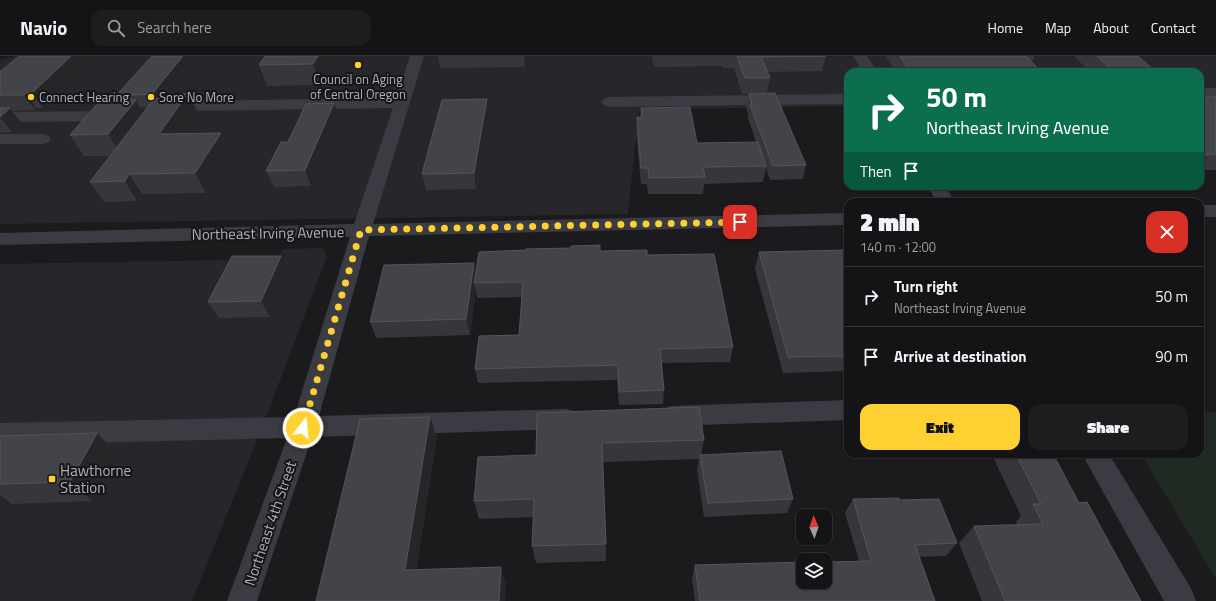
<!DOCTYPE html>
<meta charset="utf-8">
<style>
body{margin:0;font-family:"Titillium Web",sans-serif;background:#1d1d1f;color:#f1f3f6;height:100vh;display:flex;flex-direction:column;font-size:15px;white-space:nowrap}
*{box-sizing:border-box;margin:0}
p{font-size:13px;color:#9d9ea1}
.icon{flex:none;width:22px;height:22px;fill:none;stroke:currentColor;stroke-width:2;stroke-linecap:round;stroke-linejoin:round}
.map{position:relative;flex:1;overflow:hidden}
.side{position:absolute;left:844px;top:142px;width:360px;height:260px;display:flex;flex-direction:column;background:#141416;border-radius:12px;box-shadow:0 1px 3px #0004,0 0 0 1px #333335}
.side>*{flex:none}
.banner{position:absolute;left:844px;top:12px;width:360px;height:122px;border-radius:12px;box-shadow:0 1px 3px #0004,0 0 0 1px #333335;background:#0b6e4f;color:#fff;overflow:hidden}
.needle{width:26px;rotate:358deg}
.controls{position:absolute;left:796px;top:453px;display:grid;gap:8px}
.controls a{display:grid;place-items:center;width:36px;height:36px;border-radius:8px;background:#141416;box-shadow:0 1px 3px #0004,0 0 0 1px #333335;font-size:20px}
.pin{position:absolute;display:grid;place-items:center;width:34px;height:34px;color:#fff;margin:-17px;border-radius:8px;box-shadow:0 2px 6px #0006}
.me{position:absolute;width:44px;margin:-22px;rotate:16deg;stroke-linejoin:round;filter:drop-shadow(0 0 3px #0008)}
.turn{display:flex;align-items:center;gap:14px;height:84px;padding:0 16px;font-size:18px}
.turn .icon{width:52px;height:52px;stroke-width:2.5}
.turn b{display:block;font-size:28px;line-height:34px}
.then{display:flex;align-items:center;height:38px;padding:0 16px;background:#0003;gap:8px;font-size:15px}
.round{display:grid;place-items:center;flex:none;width:42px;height:42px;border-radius:12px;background:#1d1d1f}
.headline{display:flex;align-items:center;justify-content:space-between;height:68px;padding:0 16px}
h1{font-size:24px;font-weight:800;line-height:30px}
.action{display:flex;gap:8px;margin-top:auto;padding:8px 16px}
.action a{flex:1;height:46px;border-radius:12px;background:#ffd031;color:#111;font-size:16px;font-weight:800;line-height:46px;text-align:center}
.action a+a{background:#1d1d1f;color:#f1f3f6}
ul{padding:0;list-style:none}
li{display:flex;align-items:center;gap:12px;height:60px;padding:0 16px;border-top:1px solid #333335}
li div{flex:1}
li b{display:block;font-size:15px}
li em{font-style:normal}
header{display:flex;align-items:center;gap:24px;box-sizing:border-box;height:56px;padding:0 20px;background:#141416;border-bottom:1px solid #333335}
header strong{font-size:19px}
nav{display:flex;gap:22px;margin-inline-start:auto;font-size:14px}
.search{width:280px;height:36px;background:#1d1d1f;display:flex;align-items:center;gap:10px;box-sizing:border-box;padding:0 14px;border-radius:12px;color:#9d9ea1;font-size:15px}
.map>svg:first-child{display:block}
.built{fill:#27272b}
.green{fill:#202922}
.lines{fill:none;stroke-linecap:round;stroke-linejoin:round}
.minor{fill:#3b3c43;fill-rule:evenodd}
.wall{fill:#37373b;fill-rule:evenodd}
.shaded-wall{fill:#262629}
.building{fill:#434449;stroke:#54555b}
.route{stroke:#ffd031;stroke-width:7;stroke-dasharray:0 12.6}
.poi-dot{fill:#ffd031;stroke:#161618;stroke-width:1.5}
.labels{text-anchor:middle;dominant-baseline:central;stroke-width:4;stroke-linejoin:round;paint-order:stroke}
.far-poi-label{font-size:13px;fill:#acb0be;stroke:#161618;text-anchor:start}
.street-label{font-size:15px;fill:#acb0be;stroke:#161618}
.poi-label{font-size:15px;fill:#acb0be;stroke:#161618;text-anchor:start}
</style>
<header>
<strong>Navio</strong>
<div class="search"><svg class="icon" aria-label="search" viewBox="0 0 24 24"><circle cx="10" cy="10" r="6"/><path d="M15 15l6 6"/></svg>Search here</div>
<nav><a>Home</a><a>Map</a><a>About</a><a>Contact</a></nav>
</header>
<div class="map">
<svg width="1216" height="545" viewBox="0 0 1216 545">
<rect width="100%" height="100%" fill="#1b1b1d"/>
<g class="built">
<polygon points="15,0 1216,0 1216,43 1200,44 1200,16 848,16 848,50 639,54 628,158 0,168 0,4"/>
<polygon points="323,192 327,200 268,356 192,545 0,545 0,208 278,203 282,193"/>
</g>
<polygon class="green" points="1200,356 1216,356 1216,523 1141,398 1200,398"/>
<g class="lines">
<g class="minor">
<polygon points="410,0 424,0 373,168 848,157 848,169 369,180 319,360 567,353 576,356 579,363 576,370 567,373 312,381 257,545 227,545 287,382 0,389 0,367 294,361 350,181 0,189 0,177 354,168 393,52 195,55 165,61 159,59 157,56 159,53 195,45 396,42"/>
<polygon points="853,0 867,0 877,16 863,16"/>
<rect x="1200" y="32" width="16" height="10"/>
<polygon points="848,38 848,48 609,51 604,49 601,46 604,43 609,41"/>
<polygon points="115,55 121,57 123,60 121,63 115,65 0,66 0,56"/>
<polygon points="0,78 43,78 49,80 51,83 49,86 43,88 0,88"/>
<polygon points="927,130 945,130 955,146 937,146"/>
<rect x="1200" y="149" width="16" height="12"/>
<polygon points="848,344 848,364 671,370 662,367 659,360 662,353 671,350"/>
<polygon points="1082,398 1109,398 1192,534 1196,545 1164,545"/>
</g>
</g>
<g class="wall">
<polygon points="19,0 91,0 93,2 43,52 36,52 35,54 12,55 21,67 12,76 0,77 0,15 1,15"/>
<path d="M199,0L167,41L188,37L198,56L183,77H221L230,97L206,137L142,138L137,145L104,146L90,126L110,100H84L70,79L119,45L116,40ZM148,51L143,58L140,52Z"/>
<polygon points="334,0 320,29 267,30 259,9"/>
<polygon points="438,0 526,0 525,11 440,12"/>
<polygon points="652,0 826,0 822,15 767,16 770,22 767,37 806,109 803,123 770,124 766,112 763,126 704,128 703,138 648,138 647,128 641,128 636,76 637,61 640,61 641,52 697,87 756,86 748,62 748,57 746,51 749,38 742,38 734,12 723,12 722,10 654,11"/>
<polygon points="886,0 1035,0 1032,6 1041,16 896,16"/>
<polygon points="1074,0 1138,0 1156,16 1090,16"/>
<rect x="1200" y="41" width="16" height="73"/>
<polygon points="490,59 476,133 426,134 422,118"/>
<polygon points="339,63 311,130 274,131 266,115 288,86"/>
<polygon points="848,194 848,315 783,317 755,213 759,196"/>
<polygon points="600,195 647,199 733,291 730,306 661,307 664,334 663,348 619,349 617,324 478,327 475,313 519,279 522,241 477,242 476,233 470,279 376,282 370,266 474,207 476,217"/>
<polygon points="289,216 270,261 219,262 208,246"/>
<polygon points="1200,298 1204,303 1200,307"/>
<polygon points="537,357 704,384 701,399 793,443 787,457 704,461 697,413 699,403 603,406 606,488 606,505 536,507 532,490 534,461 479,463 474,445 536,399"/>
<polygon points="97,377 117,398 93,445 12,448 0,462 0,380"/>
<polygon points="972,398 1053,398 1079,447 1141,545 982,545 959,487 974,470 1018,469 1016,466 1021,460 992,399 972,399"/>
<polygon points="853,443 899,444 957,487 946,500 919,501 935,545 695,545 692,522 695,509 859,505 845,457"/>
</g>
<g class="shaded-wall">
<polygon points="71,0 91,0 93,2 43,52 32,37"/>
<polygon points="183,0 199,0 159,51 152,38"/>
<polygon points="318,0 334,0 320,29 313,8"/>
<polygon points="524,0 526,0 525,11"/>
<polygon points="26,37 36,52 35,54 24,39"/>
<polygon points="188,37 198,56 170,98 159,78"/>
<polygon points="487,43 490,59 476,133 474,117"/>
<polygon points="136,44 148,66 121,99 108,78"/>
<polygon points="334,47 339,63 311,130 305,114"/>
<polygon points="10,52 21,67 12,76 0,61"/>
<polygon points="221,77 230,97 206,137 195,117"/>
<polygon points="129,118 142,138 137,145 125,125"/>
<polygon points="281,200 289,216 270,261 261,245"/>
<polygon points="474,207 477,223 474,227 476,233 470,279 466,263"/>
<polygon points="430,361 437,382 414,531 405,514"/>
<polygon points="97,377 117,398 93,445 70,426"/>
<polygon points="0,439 12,448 0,462"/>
<polygon points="501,511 506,528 505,545 499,545"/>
</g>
<g class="building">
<polygon points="19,0 71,0 32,37 26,37 24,39 0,39 0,15 1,15"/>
<polygon points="152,0 183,0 152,38 116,40"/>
<polygon points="265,0 318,0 313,8 259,9"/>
<polygon points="737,0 826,0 761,1 770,22 745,22"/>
<polygon points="900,0 1026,0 1041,16 910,16"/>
<polygon points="1097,0 1138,0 1156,16 1114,16"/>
<polygon points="188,37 159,78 221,77 195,117 129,118 125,125 90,126 154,43"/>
<polygon points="775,37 806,109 773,110 750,49 752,49 749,38"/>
<polygon points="1200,41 1216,41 1216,98 1203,99 1200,96"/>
<polygon points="487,43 474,117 422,118 442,44"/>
<polygon points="136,44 108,78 70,79 100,45"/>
<polygon points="334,47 305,114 266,115 281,86 288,86 306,48"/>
<polygon points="690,51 697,87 758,86 766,110 703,111 705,121 649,122 648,112 641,112 637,61 642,61 641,52"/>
<polygon points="0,52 10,52 0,61"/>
<polygon points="600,189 600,195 647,194 647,199 714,198 733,291 660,293 664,334 619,336 618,309 475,313 479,280 519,279 523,226 474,227 479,196 526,194 526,193 571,192 571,190"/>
<polygon points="848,194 848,300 788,301 759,196"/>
<polygon points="232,200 281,200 261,245 208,246"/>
<polygon points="474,207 466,263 370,266 384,209"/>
<polygon points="1200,298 1204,303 1200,303"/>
<polygon points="699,351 704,384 602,387 606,488 532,490 534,443 474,445 478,401 536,399 537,357"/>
<polygon points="430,361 405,514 501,511 499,545 316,545 360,363"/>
<polygon points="97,377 70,426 0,428 0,380"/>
<polygon points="781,395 793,443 708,447 700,399"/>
<polygon points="1016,398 1053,398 1079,447 1087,446 1141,545 1005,545 974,470 1043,468 1033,448 1041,448"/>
<polygon points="899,442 899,444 939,443 957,487 915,489 935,545 700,545 695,509 803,506 803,526 825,526 825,506 871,505 853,443"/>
</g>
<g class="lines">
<polyline class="route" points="303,372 361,174 740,166"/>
</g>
<g class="poi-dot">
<circle cx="358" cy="9" r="4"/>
<circle cx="31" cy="41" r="4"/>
<circle cx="151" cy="41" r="4"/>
<rect x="48" y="419" width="8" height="8" rx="2"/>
</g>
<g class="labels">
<g class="far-poi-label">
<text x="358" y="23" text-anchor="middle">Council on Aging<tspan x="358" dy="15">of Central Oregon</tspan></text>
<text x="39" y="41">Connect Hearing</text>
<text x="159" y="41">Sore No More</text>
</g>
<g class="street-label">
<text transform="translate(268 177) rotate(-1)">Northeast Irving Avenue</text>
<text transform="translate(270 467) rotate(-71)">Northeast 4th Street</text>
</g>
<g class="poi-label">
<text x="60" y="414">Hawthorne<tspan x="60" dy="17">Station</tspan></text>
</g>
</g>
</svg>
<div class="controls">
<a><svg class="needle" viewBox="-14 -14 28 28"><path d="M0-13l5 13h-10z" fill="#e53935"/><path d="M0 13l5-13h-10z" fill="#9d9ea1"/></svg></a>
<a><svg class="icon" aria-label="layers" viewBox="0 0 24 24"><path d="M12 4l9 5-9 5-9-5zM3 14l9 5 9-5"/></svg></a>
</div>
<div class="pin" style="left:740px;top:166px;background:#d93025"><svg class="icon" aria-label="arrive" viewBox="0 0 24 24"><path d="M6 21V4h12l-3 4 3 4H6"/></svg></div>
<svg class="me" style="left:303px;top:372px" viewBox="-20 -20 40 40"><circle r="17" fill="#ffd031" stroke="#fff" stroke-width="3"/><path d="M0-11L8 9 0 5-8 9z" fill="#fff"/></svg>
<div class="banner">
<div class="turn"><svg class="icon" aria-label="right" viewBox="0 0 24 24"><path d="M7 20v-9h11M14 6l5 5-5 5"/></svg><div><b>50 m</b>Northeast Irving Avenue</div></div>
<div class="then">Then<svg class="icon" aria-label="arrive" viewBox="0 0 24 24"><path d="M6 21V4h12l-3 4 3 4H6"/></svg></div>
</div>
<section class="side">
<div class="headline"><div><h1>2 min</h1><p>140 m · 12:00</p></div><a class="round" style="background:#d93025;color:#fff"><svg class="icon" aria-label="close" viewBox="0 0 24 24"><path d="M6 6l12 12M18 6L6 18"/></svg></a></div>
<ul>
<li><svg class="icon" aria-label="right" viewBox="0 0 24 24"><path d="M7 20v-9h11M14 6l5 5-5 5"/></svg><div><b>Turn right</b><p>Northeast Irving Avenue</p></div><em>50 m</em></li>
<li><svg class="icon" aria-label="arrive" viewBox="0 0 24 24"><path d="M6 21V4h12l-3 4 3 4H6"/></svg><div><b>Arrive at destination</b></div><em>90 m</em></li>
</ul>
<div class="action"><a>Exit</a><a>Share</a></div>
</section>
</div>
